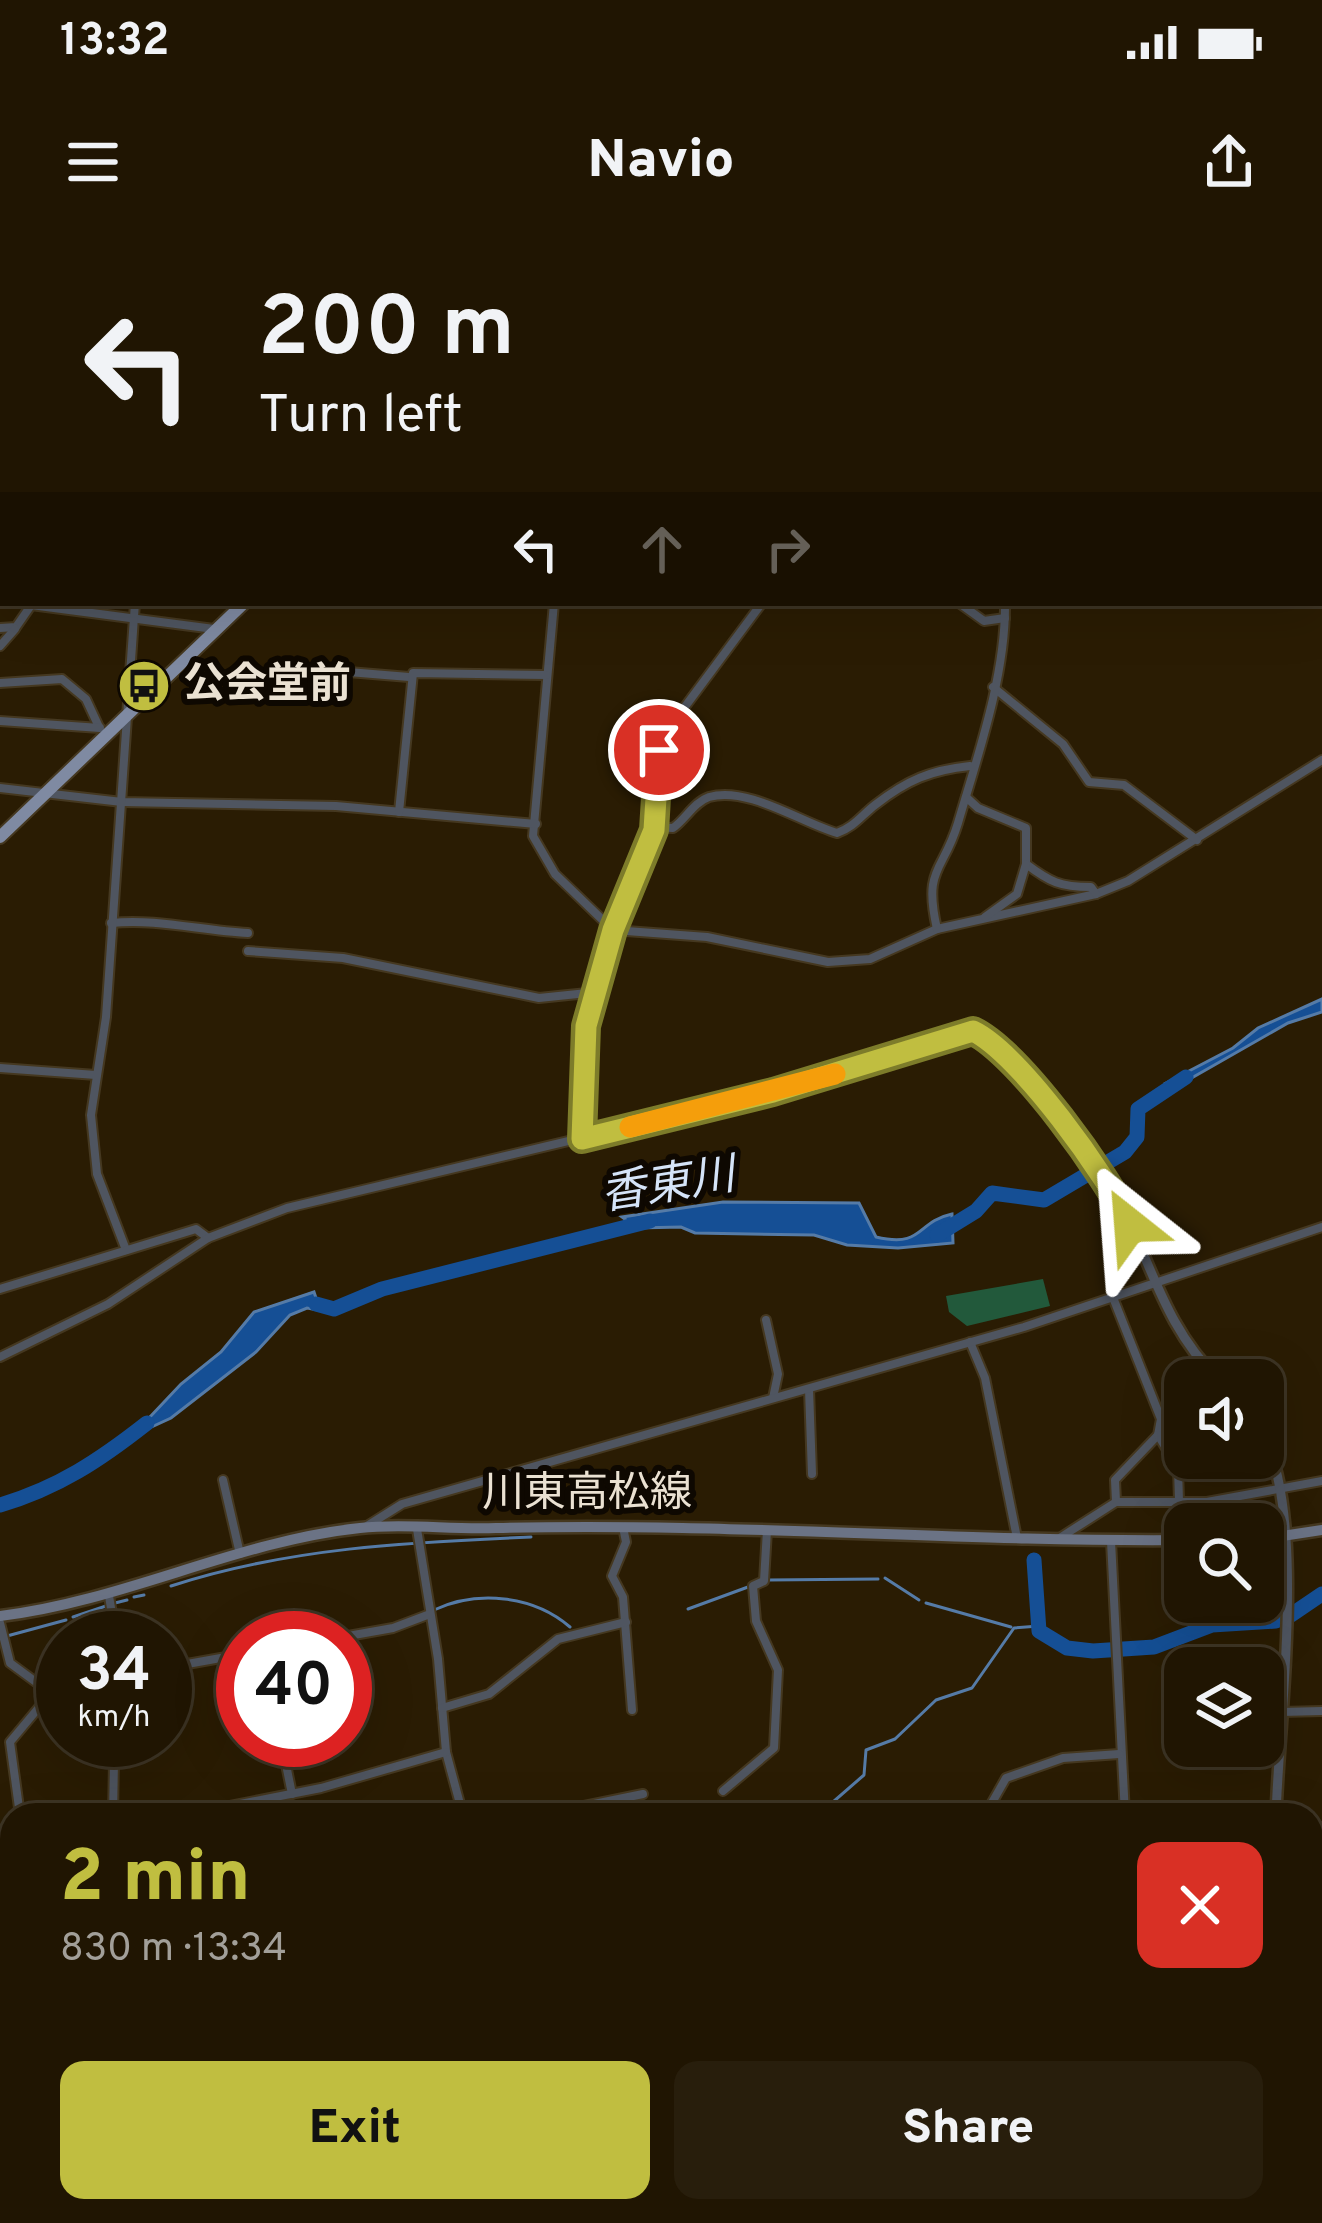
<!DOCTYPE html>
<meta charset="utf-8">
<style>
body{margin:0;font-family:Overpass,"Noto Sans JP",sans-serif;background:#281e0c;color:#f1f3f6;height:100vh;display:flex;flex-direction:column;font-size:45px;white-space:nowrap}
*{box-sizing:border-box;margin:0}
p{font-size:39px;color:#a29f99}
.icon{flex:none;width:66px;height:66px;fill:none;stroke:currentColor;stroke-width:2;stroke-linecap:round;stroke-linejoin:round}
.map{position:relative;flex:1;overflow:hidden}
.details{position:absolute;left:0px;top:1563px;width:1323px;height:420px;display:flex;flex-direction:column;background:#201502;border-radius:36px 36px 0 0;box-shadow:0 12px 48px #0002,0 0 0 3px #3d3424}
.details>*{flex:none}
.guide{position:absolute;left:0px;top:0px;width:1323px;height:366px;box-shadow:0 12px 48px #0002,0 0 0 3px #3d3424;background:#201502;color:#f1f3f6;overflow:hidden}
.buttons{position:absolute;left:1164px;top:1119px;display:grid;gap:24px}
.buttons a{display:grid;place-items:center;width:120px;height:120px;border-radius:24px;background:#201502;box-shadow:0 12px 48px #0002,0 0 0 3px #3d3424;font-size:60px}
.speed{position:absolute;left:36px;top:1371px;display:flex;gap:24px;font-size:60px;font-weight:700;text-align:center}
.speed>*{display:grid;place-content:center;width:156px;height:156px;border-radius:50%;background:#201502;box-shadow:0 12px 48px #0002,0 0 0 3px #3d3424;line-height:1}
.speed small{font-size:30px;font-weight:400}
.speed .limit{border:18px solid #d22;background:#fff;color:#111}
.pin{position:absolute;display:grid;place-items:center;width:102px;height:102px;color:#fff;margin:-51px;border:6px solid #fff;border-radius:50%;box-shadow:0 3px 12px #0007}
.me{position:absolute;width:132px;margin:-66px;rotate:332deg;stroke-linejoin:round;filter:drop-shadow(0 0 9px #0008)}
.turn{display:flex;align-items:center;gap:42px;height:252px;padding:0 60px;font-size:54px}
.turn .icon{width:156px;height:156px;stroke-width:2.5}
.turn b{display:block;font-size:84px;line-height:102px}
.lanes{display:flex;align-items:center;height:114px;padding:0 60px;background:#0003;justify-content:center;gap:60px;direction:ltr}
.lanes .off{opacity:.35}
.round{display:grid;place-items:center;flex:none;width:126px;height:126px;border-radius:24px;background:#281e0c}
.head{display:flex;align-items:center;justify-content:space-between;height:204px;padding:0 60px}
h1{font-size:72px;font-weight:800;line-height:90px;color:#c0be40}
.button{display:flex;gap:24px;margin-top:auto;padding:24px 60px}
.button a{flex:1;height:138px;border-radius:24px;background:#c0be40;color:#111;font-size:48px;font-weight:800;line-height:138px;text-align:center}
.button a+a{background:#281e0c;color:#f1f3f6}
.status{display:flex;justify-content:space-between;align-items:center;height:84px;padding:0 60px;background:#201502;direction:ltr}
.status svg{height:33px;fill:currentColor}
header{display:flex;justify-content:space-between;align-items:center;height:156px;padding:0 60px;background:#201502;font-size:54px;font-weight:800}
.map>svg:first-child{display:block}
.forest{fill:#22593b}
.water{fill:#154f95;stroke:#557ba7;stroke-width:3}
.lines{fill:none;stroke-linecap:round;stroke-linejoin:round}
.stream{stroke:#557ba7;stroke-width:3}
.river{stroke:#154f95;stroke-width:15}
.minor-casing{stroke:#453820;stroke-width:12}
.tertiary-casing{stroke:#453820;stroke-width:14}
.secondary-casing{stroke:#453820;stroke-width:15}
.primary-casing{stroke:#453820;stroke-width:16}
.trunk-casing{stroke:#453820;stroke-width:16}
.minor{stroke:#4f5560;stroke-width:8}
.tertiary{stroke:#4f5560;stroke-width:9}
.secondary{stroke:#6b7385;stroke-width:10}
.primary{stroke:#7f8aa2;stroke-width:12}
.trunk{stroke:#8894af;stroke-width:12}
.route-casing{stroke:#7d7c2a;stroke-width:30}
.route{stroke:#c0be40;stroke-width:21}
.slow{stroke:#f59e0b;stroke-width:21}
.labels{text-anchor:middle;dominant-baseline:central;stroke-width:12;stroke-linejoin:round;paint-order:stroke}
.poi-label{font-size:42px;font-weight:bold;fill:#eae1d2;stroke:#0e0801;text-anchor:start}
.street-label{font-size:42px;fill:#eae1d2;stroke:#0e0801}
.water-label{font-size:45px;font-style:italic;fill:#d5e4f8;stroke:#0e0801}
</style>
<div class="status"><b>13:32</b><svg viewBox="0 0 49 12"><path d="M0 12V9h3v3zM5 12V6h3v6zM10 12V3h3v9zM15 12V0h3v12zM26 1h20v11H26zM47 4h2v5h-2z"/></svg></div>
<header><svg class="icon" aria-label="menu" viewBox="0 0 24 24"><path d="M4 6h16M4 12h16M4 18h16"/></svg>Navio<svg class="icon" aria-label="share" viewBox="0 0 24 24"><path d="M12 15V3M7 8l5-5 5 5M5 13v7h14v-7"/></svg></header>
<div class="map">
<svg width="1322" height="1983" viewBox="0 0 1322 1983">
<rect width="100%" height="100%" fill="#2a1c03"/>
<g class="forest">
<polygon points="1043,1039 1050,1066 967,1086 949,1072 946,1056"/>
<polygon points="520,1971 761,1971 771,1983 333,1983 390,1973 489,1982"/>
</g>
<g class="water">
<polygon points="1322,759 1322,772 1288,783 1174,848 1166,843 1233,808 1258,788"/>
<path d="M723,962L859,963L876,997C925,1008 915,982 952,974L953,1003L898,1008L847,1005L814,995L695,993L681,987L637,988L622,977Z"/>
<polygon points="314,1052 318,1064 333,1066 335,1073 307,1068 290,1075 256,1112 171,1178 132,1196 181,1144 221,1112 254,1072"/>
</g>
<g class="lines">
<g class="stream">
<polyline points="0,110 3,108"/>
<polyline points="885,1338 919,1360"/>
<polyline points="768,1340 878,1339"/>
<path d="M171,1346C287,1308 410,1302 531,1297"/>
<polyline points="134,1357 144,1355"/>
<polyline points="115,1363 127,1360"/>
<polyline points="926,1363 1011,1387"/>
<polyline points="688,1369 748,1347"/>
<path d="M434,1370C477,1350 533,1355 570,1387"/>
<polyline points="73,1377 106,1366"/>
<polyline points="7,1396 66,1380"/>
<polyline points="818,1575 864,1535 866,1510 895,1499 936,1460 972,1448 1014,1388 1039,1386"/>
<polyline points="1311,1672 1322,1672"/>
<polyline points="2,1742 12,1741"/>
<polyline points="1,1759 12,1793"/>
<polyline points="0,1877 12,1836"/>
</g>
<g class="river">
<polyline points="937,995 976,971 992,953 1044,960 1125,912 1137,897 1138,869 1186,837"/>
<polyline points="316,1064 334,1069 382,1049 650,981"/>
<path d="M0,1265C58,1248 100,1220 147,1183"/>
<polyline points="1034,1320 1039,1391 1067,1408 1093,1411 1154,1407 1212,1385 1276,1381"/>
<polyline points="1291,1375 1322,1354"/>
</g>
<g class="minor-casing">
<g id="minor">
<polyline points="318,0 318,3"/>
<polyline points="129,3 131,0"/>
<polyline points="590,3 590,0"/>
<polyline points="1020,3 1021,0"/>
<polyline points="1297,3 1298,0"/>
<polyline points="0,115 3,113"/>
<polyline points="0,152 3,157"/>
<polyline points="1320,162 1322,161"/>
<polyline points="1320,359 1322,360"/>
<polyline points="554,363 533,596 555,634 613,690 707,697 828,722 870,719 937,689 1096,654 1128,641 1322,520"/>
<polyline points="959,363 984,381 1005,378"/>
<polyline points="31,365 214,389"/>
<polyline points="0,388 16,387 32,364"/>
<polyline points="0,406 15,389"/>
<polyline points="276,426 409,437"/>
<polyline points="0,443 62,439 86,459 99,487"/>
<polyline points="993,447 1063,504 1089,542 1124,545 1197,600"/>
<polyline points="0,481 100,488"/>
<polyline points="0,548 122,562 336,566 536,584"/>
<path d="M966,557L978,568L1026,588V624C1050,642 1060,647 1091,647L1096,654"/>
<polyline points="399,572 413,433 546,435"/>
<path d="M654,587L673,588C685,580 694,562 709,557C748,546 800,582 837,593C854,587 861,576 875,565C907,540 931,530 970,526"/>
<polyline points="985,677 1017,654 1026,624"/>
<path d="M111,683C157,678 202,691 248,693"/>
<path d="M937,689C923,627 943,633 958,583C978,515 1006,434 1005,363"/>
<polyline points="248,711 343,718 539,758 597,752"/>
<polyline points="0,828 96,835"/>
<polyline points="582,900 586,786 613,690 654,590 661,499 762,363"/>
<polyline points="126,1010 97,934 91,875 106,777 135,363"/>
<polyline points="0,1049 196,989 208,998 287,968 774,852 964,792"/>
<polyline points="1112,1055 1161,1179 1158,1195 1115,1240 1116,1262"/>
<polyline points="766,1080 778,1134 773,1158"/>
<polyline points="970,1102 985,1138 1017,1298"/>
<polyline points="0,1117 108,1064 208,998"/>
<polyline points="809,1149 812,1234"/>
<polyline points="1158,1195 1178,1228 1179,1261"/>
<polyline points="223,1240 240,1314"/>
<polyline points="367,1286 402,1264 1024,1087 1322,987"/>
<polyline points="623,1287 626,1302 612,1336 623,1357 632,1470"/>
<polyline points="417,1289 438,1419 446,1512 463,1575"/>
<polyline points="1058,1299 1116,1262 1207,1262 1322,1241"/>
<polyline points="1111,1301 1125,1575"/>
<polyline points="109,1356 116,1398"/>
<polyline points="0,1383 10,1423 63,1462"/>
<polyline points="337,1398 393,1388 430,1374"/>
<polyline points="165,1428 243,1414"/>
<polyline points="442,1468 489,1454 558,1399 626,1382"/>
<polyline points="1281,1472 1322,1471"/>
<polyline points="104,1500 114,1521 113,1575"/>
<polyline points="281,1500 292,1554"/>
<polyline points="723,1551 774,1508 778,1430 756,1381 753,1346 764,1341 767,1290"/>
<polyline points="20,1575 10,1502 51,1453"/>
<polyline points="184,1575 321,1548 446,1512"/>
<polyline points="540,1575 643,1554"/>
<polyline points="985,1575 1006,1538 1063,1518 1119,1514"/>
<polyline points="1311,1586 1322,1587"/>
<polyline points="1311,1666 1322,1667"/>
<polyline points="1,1739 12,1696"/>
<polyline points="1311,1841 1322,1848"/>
<polyline points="0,1882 12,1884"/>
<polyline points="1322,1945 1311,1965 1322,1967"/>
<polyline points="766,1971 776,1983"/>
<polyline points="1135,1971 1139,1983"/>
<polyline points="1293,1971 1307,1974"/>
<polyline points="26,1983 35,1971"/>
<polyline points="207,1983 224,1971"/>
</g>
</g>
<g class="tertiary-casing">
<g id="tertiary">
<polyline points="155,0 223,3"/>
<path d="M964,792C996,790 1095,918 1113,949C1150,1016 1162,1085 1219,1140"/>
<path d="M1263,1194C1307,1280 1279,1476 1276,1575"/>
<polyline points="1248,1983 1248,1971"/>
</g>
</g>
<g class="secondary-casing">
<g id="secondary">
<polyline points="1263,1299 1322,1290"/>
<path d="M0,1376C124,1361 237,1301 360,1288C405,1283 452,1290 496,1288C726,1282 955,1302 1185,1300"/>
</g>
</g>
<g class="primary-casing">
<g id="primary">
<polyline points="677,3 683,0"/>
<polyline points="0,597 244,363"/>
</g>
</g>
<g class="trunk-casing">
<g id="trunk">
<polyline points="1311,1740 1322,1741"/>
<polyline points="1311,1752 1322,1753"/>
<polyline points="0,1813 12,1811"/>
<polyline points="0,1827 12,1825"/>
</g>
</g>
<use href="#minor" class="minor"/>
<use href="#tertiary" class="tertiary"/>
<use href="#secondary" class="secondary"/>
<use href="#primary" class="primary"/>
<use href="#trunk" class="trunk"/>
</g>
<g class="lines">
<g class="route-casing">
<path id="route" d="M659,510L654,590L613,690L586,786L582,899L773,852L973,791C1019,813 1108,937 1130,985"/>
</g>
<use href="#route" class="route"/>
<polyline class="slow" points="630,887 835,834"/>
</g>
<defs>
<g id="bus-disc" transform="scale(2.7)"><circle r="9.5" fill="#c0be40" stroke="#0e0801"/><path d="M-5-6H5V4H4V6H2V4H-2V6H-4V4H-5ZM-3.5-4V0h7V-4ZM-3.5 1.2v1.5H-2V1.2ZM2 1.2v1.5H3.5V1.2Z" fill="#111"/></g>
</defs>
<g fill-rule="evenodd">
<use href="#bus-disc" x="144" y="446"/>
</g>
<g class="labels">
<g class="poi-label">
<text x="183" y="446">公会堂前</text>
</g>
<g class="street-label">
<text x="587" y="1255">川東高松線</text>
</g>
<g class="water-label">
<text transform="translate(668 947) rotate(-9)">香東川</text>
</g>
</g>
</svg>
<div class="buttons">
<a><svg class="icon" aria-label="sound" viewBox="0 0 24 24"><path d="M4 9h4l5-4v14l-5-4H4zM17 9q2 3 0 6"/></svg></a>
<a><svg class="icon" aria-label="search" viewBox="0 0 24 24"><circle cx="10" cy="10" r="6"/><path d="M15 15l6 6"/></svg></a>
<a><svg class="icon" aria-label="layers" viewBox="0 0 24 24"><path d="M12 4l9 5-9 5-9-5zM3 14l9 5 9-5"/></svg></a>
</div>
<div class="speed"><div>34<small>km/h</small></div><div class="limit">40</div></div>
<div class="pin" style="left:659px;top:510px;background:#d93025"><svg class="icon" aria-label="arrive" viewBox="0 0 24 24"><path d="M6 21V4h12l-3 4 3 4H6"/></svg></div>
<svg class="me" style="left:1130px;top:985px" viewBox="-20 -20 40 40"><path d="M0-17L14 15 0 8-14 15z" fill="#c0be40" stroke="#fff" stroke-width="4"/></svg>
<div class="guide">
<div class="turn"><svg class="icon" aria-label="left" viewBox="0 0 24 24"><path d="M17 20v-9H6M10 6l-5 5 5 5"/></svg><div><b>200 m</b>Turn left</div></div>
<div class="lanes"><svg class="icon" aria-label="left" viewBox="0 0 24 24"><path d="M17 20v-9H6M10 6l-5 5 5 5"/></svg><svg class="icon off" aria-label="ahead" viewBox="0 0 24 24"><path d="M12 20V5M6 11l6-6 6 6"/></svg><svg class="icon off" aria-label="right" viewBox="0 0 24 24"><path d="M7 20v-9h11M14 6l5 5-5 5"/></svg></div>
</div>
<section class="details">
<div class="head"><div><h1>2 min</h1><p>830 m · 13:34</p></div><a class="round" style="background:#d93025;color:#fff"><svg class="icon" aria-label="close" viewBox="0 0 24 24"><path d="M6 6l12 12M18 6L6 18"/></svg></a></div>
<div class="button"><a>Exit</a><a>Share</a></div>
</section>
</div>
